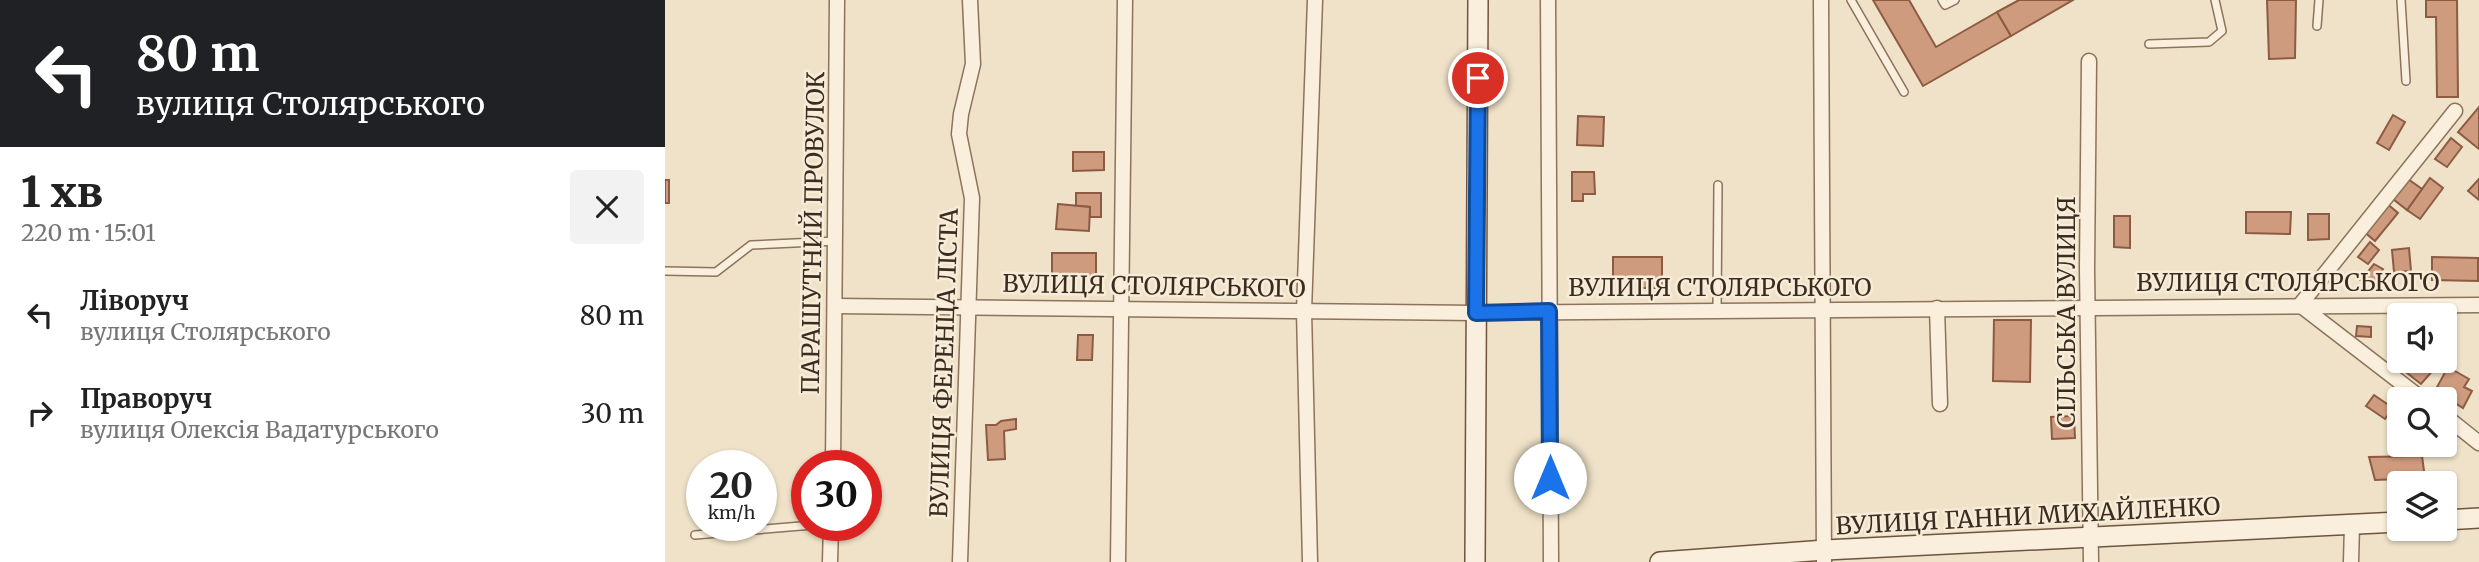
<!DOCTYPE html>
<html lang="uk">
<meta charset="utf-8">
<style>
body{margin:0;font-family:Merriweather,serif;background:#f2f2f2;color:#222;height:100vh;display:flex;flex-direction:column;font-size:26px;white-space:nowrap}
*{box-sizing:border-box;margin:0}
p{font-size:23px;color:#767676}
.icon{flex:none;width:38px;height:38px;fill:none;stroke:currentColor;stroke-width:2;stroke-linecap:round;stroke-linejoin:round}
.map{position:relative;flex:1;overflow:hidden}
.panel{display:flex;flex-direction:column;background:#fff;width:665px}
.panel>*{flex:none}
.guide{background:#202124;color:#fff;overflow:hidden}
.controls{position:absolute;left:1722px;top:303px;display:grid;gap:14px}
.controls a{display:grid;place-items:center;width:70px;height:70px;border-radius:7px;background:#fff;box-shadow:0 2px 5px #0004;font-size:35px}
.speed{position:absolute;left:21px;top:450px;display:flex;gap:14px;font-size:35px;font-weight:700;text-align:center}
.speed>*{display:grid;place-content:center;width:91px;height:91px;border-radius:50%;background:#fff;box-shadow:0 2px 5px #0004;line-height:1}
.speed small{font-size:18px;font-weight:400}
.speed .limit{border:10px solid #d22;background:#fff;color:#111}
.pin{position:absolute;display:grid;place-items:center;width:60px;height:60px;color:#fff;margin:-30px;border:4px solid #fff;border-radius:50%;box-shadow:0 2px 7px #0007}
.me{position:absolute;width:77px;margin:-38px;rotate:0deg;stroke-linejoin:round;filter:drop-shadow(0 0 5px #0008)}
.turn{display:flex;align-items:center;gap:24px;height:147px;padding:0 21px;font-size:32px}
.turn .icon{width:91px;height:91px;stroke-width:2.5}
.turn b{display:block;font-size:49px;line-height:60px}
.round{display:grid;place-items:center;flex:none;width:74px;height:74px;border-radius:7px;background:#f2f2f2}
.head{display:flex;align-items:center;justify-content:space-between;height:119px;padding:0 21px}
h1{font-size:42px;font-weight:800;line-height:52px}
ul{padding:0;list-style:none}
li{display:flex;align-items:center;gap:21px;height:98px;padding:0 21px}
li div{flex:1}
li b{display:block;font-size:26px}
li em{font-style:normal}
main{display:flex;flex:1;min-height:0}
.map>svg:first-child{display:block}
.building{fill:#ce9b7e;stroke:#8c5b42;stroke-width:2}
.lines{fill:none;stroke-linecap:round;stroke-linejoin:round}
.lane-casing{stroke:#8c735c;stroke-width:10}
.street-casing{stroke:#8c735c;stroke-width:17}
.secondary-casing{stroke:#6e543f;stroke-width:22}
.lane{stroke:#faefdc;stroke-width:7}
.street{stroke:#faefdc;stroke-width:14}
.secondary{stroke:#faefdc;stroke-width:19}
.route-casing{stroke:#114b97;stroke-width:18}
.route{stroke:#1a73e8;stroke-width:12}
.labels{text-anchor:middle;dominant-baseline:central;stroke-width:5;stroke-linejoin:round;paint-order:stroke}
.street-label{font-size:24px;fill:#3c2c20;stroke:#f6ecd8}
</style>
<main>
<section class="panel">
<div class="guide">
<div class="turn"><svg class="icon" aria-label="left" viewBox="0 0 24 24"><path d="M17 20v-9H6M10 6l-5 5 5 5"/></svg><div><b>80 m</b>вулиця Столярського</div></div>
</div>
<div class="head"><div><h1>1 хв</h1><p>220 m · 15:01</p></div><a class="round"><svg class="icon" aria-label="close" viewBox="0 0 24 24"><path d="M6 6l12 12M18 6L6 18"/></svg></a></div>
<ul>
<li><svg class="icon" aria-label="left" viewBox="0 0 24 24"><path d="M17 20v-9H6M10 6l-5 5 5 5"/></svg><div><b>Ліворуч</b><p>вулиця Столярського</p></div><em>80 m</em></li>
<li><svg class="icon" aria-label="right" viewBox="0 0 24 24"><path d="M7 20v-9h11M14 6l5 5-5 5"/></svg><div><b>Праворуч</b><p>вулиця Олексія Вадатурського</p></div><em>30 m</em></li>
</ul>
</section>
<div class="map">
<svg width="1814" height="562" viewBox="0 0 1814 562">
<rect width="100%" height="100%" fill="#efe2c8"/>
<g class="building">
<polygon points="1208,0 1244,0 1271,47 1332,12 1346,36 1258,86"/>
<polygon points="1354,0 1408,0 1346,36 1332,12"/>
<polygon points="1602,0 1631,0 1630,58 1604,59"/>
<polygon points="1761,0 1792,0 1793,97 1772,97 1771,17 1761,17"/>
<polygon points="1814,107 1814,149 1793,132"/>
<polygon points="1728,115 1740,122 1724,150 1712,143"/>
<polygon points="913,116 939,117 938,146 912,145"/>
<polygon points="1786,138 1797,147 1782,167 1770,159"/>
<polygon points="408,152 439,152 439,170 408,171"/>
<polygon points="907,172 929,172 930,194 918,194 918,201 907,201"/>
<polygon points="1765,178 1778,188 1755,219 1742,210"/>
<polygon points="1743,179 1757,189 1742,210 1728,199"/>
<polygon points="1814,179 1814,200 1803,191"/>
<rect x="0" y="180" width="4" height="23"/>
<polygon points="411,193 436,193 436,217 425,217 425,207 411,206"/>
<polygon points="1720,202 1733,213 1710,241 1697,230"/>
<polygon points="393,204 425,207 424,231 391,229"/>
<polygon points="1581,212 1626,212 1625,234 1581,233"/>
<polygon points="1643,214 1664,214 1664,239 1643,240"/>
<polygon points="1449,216 1465,216 1465,248 1449,247"/>
<polygon points="1705,242 1714,250 1703,264 1693,257"/>
<polygon points="1744,248 1746,271 1729,272 1727,250"/>
<rect x="387" y="253" width="44" height="24"/>
<polygon points="948,257 997,257 997,288 974,288 974,280 948,280"/>
<polygon points="1767,257 1813,258 1813,281 1767,280"/>
<polygon points="1709,264 1718,269 1711,280 1696,280"/>
<polygon points="1329,320 1366,320 1365,382 1328,381"/>
<polygon points="1692,326 1706,327 1706,337 1691,336"/>
<polygon points="413,335 428,335 427,360 412,360"/>
<polygon points="1744,360 1761,360 1770,368 1756,384 1737,369"/>
<polygon points="1783,367 1804,379 1799,387 1807,391 1798,408 1787,401 1789,396 1772,387"/>
<polygon points="1709,395 1728,408 1720,419 1701,406"/>
<polygon points="1409,416 1410,438 1387,439 1386,417"/>
<polygon points="351,419 351,429 339,431 340,459 323,460 321,425 331,425 336,421"/>
<polygon points="1735,444 1761,444 1755,452 1735,455"/>
<polygon points="1757,456 1760,478 1710,480 1704,457"/>
</g>
<g class="lines">
<g class="lane-casing">
<g id="lane">
<polyline points="1186,0 1239,92"/>
<polyline points="1277,0 1280,5 1290,0"/>
<polyline points="1736,0 1741,81"/>
<polyline points="1652,26 1654,0"/>
<polyline points="1484,44 1544,42 1557,31 1550,0"/>
<polyline points="0,271 51,272 86,245 172,241"/>
<polyline points="1052,310 1053,185"/>
<polyline points="30,535 148,525"/>
</g>
</g>
<g class="street-casing">
<g id="street">
<polyline points="883,0 886,562"/>
<polyline points="1156,0 1159,562"/>
<polyline points="1424,61 1422,269 1426,562"/>
<polyline points="171,306 811,313 1814,305"/>
<polyline points="1272,308 1275,404"/>
<polyline points="1757,399 1635,305 1790,111"/>
<polyline points="1780,416 1814,443"/>
<polyline points="168,466 172,0"/>
<polyline points="165,562 166,525"/>
<polyline points="295,562 307,198 294,134 296,114 308,64 305,0"/>
<polyline points="453,562 460,0"/>
<polyline points="645,562 639,311 650,0"/>
<polyline points="1686,562 1687,525"/>
</g>
</g>
<g class="secondary-casing">
<g id="secondary">
<polyline points="1780,520 1814,518"/>
<polyline points="810,562 813,0"/>
<polyline points="995,562 1160,550 1734,522"/>
</g>
</g>
<use href="#lane" class="lane"/>
<use href="#street" class="street"/>
<use href="#secondary" class="secondary"/>
</g>
<g class="lines">
<g class="route-casing">
<polyline id="route" points="813,78 811,313 884,311 885,478"/>
</g>
<use href="#route" class="route"/>
</g>
<g class="labels">
<g class="street-label">
<text transform="translate(148 233) rotate(-89)">ПАРАШУТНИЙ ПРОВУЛОК</text>
<text x="1623" y="282">ВУЛИЦЯ СТОЛЯРСЬКОГО</text>
<text transform="translate(489 286) rotate(1)">ВУЛИЦЯ СТОЛЯРСЬКОГО</text>
<text x="1055" y="287">ВУЛИЦЯ СТОЛЯРСЬКОГО</text>
<text transform="translate(1401 312) rotate(-90)">СІЛЬСЬКА ВУЛИЦЯ</text>
<text transform="translate(279 363) rotate(-88)">ВУЛИЦЯ ФЕРЕНЦА ЛІСТА</text>
<text transform="translate(1363 516) rotate(-3)">ВУЛИЦЯ ГАННИ МИХАЙЛЕНКО</text>
</g>
</g>
</svg>
<div class="controls">
<a><svg class="icon" aria-label="sound" viewBox="0 0 24 24"><path d="M4 9h4l5-4v14l-5-4H4zM17 9q2 3 0 6"/></svg></a>
<a><svg class="icon" aria-label="search" viewBox="0 0 24 24"><circle cx="10" cy="10" r="6"/><path d="M15 15l6 6"/></svg></a>
<a><svg class="icon" aria-label="layers" viewBox="0 0 24 24"><path d="M12 4l9 5-9 5-9-5zM3 14l9 5 9-5"/></svg></a>
</div>
<div class="speed"><div>20<small>km/h</small></div><div class="limit">30</div></div>
<div class="pin" style="left:813px;top:78px;background:#d93025"><svg class="icon" aria-label="arrive" viewBox="0 0 24 24"><path d="M6 21V4h12l-3 4 3 4H6"/></svg></div>
<svg class="me" style="left:885px;top:478px" viewBox="-20 -20 40 40"><circle r="19" fill="#fff"/><path d="M0-13L10 11 0 6-10 11z" fill="#1a73e8"/></svg>
</div>
</main>
